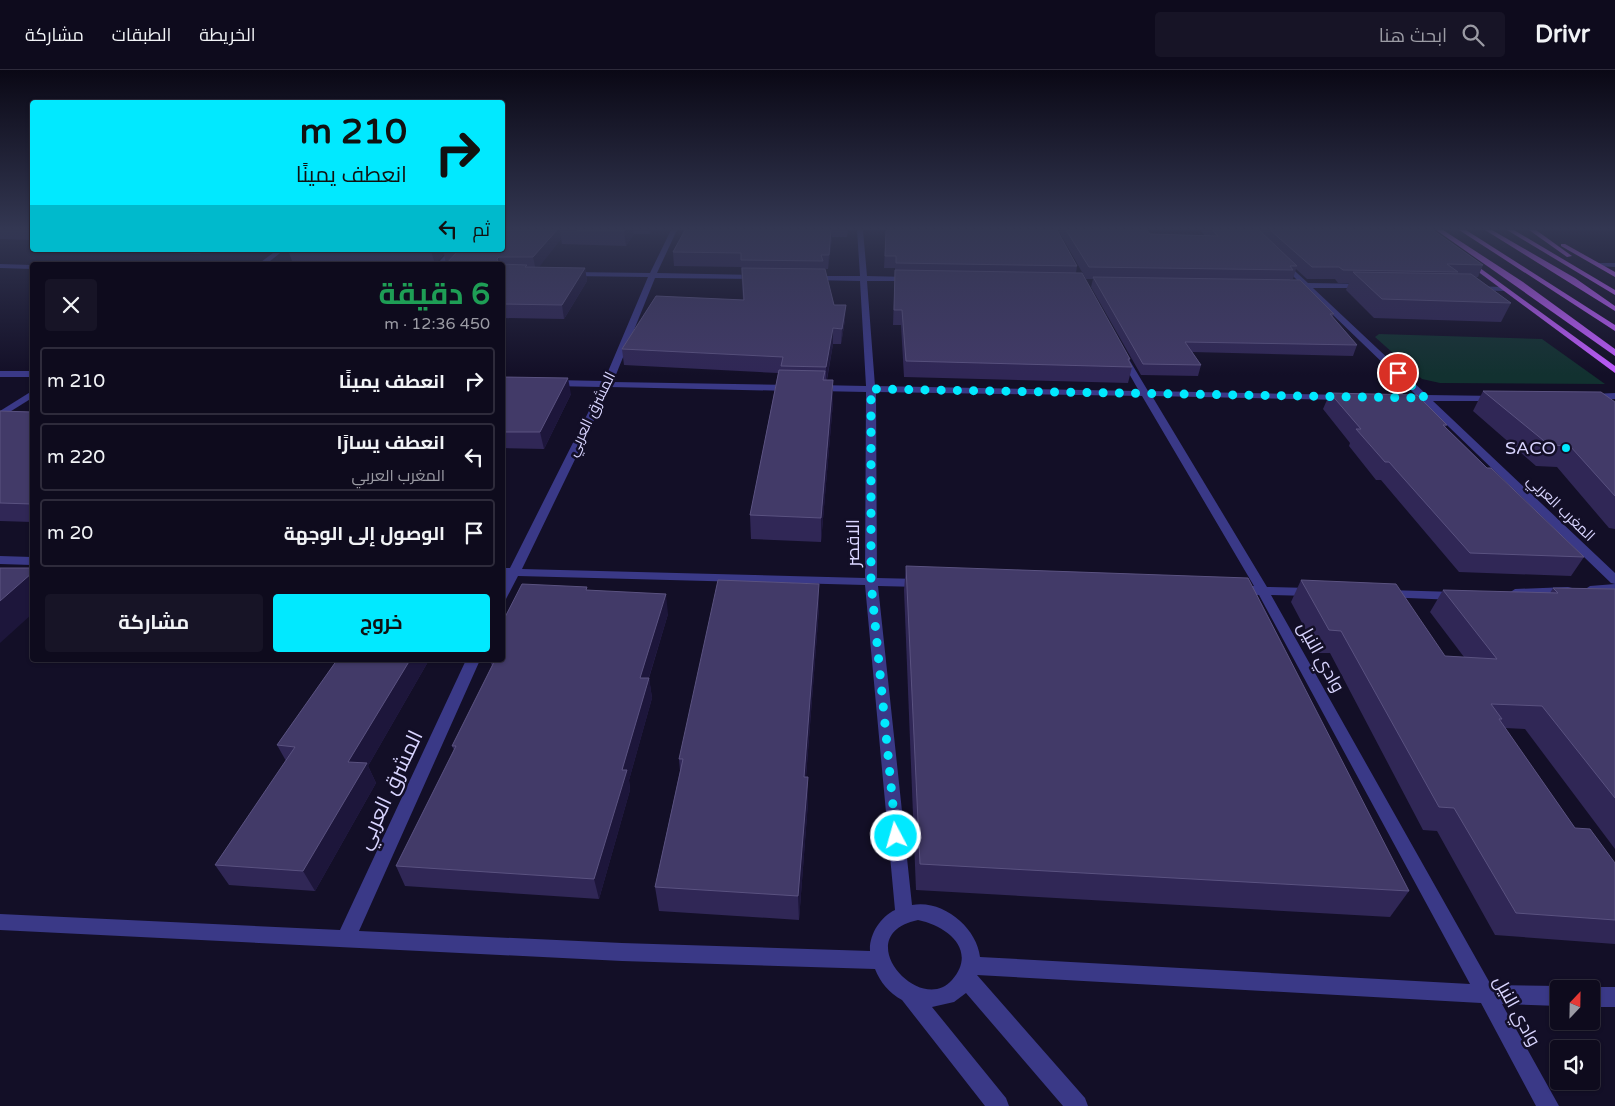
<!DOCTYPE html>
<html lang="ar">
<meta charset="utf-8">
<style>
body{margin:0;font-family:"Varela Round",Cairo,sans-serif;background:#171426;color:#f1f3f6;direction:rtl;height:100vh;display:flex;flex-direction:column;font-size:19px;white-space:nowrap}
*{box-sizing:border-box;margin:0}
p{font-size:16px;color:#9b9ba4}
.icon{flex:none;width:28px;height:28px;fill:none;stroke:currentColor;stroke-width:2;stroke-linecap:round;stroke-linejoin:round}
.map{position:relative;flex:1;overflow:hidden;direction:ltr}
.details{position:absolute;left:30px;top:192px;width:475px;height:400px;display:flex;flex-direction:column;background:#0e0b1d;border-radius:5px;box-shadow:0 1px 4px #0004,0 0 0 1px #2e2b3b;direction:rtl}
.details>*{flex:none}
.hud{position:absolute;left:30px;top:30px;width:475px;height:152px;border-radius:5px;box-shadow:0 1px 4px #0004,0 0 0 1px #2e2b3b;direction:rtl;background:#01e9ff;color:#111;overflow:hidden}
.needle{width:32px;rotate:22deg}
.tools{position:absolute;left:1550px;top:910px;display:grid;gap:10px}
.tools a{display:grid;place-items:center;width:50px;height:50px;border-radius:5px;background:#0e0b1d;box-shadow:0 1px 4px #0004,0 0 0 1px #2e2b3b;font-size:25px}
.pin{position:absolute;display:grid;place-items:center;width:42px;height:42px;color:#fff;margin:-21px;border:2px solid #fff;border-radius:50%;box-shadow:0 1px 5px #0007}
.me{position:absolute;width:55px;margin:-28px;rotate:354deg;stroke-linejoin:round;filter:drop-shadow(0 0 4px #0008)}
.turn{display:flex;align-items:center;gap:18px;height:105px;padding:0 15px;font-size:22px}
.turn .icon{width:65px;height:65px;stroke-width:2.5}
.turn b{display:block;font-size:35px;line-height:42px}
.then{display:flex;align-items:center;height:48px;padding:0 15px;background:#0003;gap:10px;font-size:19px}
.round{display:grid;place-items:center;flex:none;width:52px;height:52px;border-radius:5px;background:#171426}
.summary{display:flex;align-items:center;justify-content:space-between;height:85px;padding:0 15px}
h1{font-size:30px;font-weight:700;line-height:38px;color:#1e9e55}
.action{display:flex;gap:10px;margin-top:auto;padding:10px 15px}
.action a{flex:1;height:58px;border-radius:5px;background:#01e9ff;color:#111;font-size:20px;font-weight:700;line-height:58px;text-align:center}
.action a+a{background:#171426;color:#f1f3f6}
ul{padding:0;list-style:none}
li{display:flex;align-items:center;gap:15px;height:68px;margin:0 10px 8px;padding:0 5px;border:2px solid #2e2b3b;border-radius:5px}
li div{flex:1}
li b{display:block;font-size:19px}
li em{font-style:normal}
header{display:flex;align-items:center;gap:30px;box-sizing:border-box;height:70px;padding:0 25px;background:#0e0b1d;border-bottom:1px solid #2e2b3b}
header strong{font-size:24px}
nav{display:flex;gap:28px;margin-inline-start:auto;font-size:18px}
.search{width:350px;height:45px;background:#171426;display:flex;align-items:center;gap:12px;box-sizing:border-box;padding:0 18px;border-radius:5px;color:#9b9ba4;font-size:19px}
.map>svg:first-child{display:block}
.green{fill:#123130}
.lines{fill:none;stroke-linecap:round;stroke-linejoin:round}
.street{fill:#3a3987;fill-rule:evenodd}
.primary{fill:#c05cff;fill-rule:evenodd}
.wall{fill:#302756}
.shaded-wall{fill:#1d163b}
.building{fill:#423a68;stroke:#5a5280}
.route{stroke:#01e9ff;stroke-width:9;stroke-dasharray:0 16.2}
.poi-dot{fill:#01e9ff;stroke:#130f27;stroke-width:2}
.labels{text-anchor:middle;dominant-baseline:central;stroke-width:5;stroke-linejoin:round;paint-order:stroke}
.far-street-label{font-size:15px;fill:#d9d5ff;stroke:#130f27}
.poi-label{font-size:18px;fill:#d9d5ff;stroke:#130f27;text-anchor:end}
.street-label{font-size:18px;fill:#d9d5ff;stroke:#130f27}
.near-street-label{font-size:21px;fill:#d9d5ff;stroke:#130f27}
</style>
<header>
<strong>Drivr</strong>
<div class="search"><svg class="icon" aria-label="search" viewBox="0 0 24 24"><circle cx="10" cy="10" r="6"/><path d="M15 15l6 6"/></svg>ابحث هنا</div>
<nav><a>الخريطة</a><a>الطبقات</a><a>مشاركة</a></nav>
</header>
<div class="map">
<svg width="1615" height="1036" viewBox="0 0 1615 1036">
<rect width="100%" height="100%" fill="#130f27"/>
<polygon class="green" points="1379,264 1542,269 1605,314 1440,313 1422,309 1375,267"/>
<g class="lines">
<g class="street">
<path d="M671,160H677L657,203L757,205L761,207L757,209L655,208L613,312L792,315L797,318L792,321L610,317L522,499L865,508L866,322L817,321L812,318L817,315L866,316L860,211L810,210L806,208L810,206H860L857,160H863L867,206L910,207L914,209L910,211H867L875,316L1139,321L1119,286L1123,283L1127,286L1148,321L1348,325L1350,327L1345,330L1152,326L1267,517L1310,518L1316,522L1310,526L1271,525L1491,915L1559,916L1565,919H1559V936L1502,934L1559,1036H1536L1481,933L977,905L1085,1028L1088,1036H1063L966,923L954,932L932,937L1006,1028L1009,1036H985L902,930C889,923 880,912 875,899L622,891L0,860V844L340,860L466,590H480L359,861L622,873L870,881C869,865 880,847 895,840L865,515L518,506L506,529L502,530V512L506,506H502V498H510L601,317L552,316L548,313L552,310L604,311L648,207L570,206L566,204L570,202L650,203ZM876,322L1142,326L1254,516H1238L1232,520L1238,524L1259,525L1470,914L980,887C977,858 943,829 912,835L878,516L920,517L926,513L920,509L877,508ZM918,850C947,856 978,880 952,910C920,947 847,865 918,850Z"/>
<polygon points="277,180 284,180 265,195 257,195"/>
<polygon points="450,180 457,180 443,195 436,195"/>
<polygon points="1281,192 1285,192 1308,213 1368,214 1368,218 1313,218 1427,325 1498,326 1498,330 1495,331 1433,331 1615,503 1615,514 1611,513 1422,331 1402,330 1402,326 1416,325 1304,217 1284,217 1283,215 1287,213 1300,213 1281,194"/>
<polygon points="1599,193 1615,193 1615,197 1597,196 1596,195"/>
<polygon points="0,194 32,195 32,199 0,198"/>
<polygon points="1472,216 1503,217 1507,219 1503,221 1475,220 1471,218"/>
<rect x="0" y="301" width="32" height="6"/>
<polygon points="32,321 32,328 0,348 0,341"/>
<polygon points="1615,323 1615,329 1592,330 1587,327 1592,324"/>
<polygon points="0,486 32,487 32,495 0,494"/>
<polygon points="1615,514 1615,522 1590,524 1584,520 1590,516"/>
<polygon points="1568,517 1572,518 1574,521 1572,524 1515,527 1509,523 1515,519"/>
<polygon points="1388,520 1455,522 1461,526 1455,530 1384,527 1382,524"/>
<polygon points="1591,917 1615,917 1615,937 1591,937 1591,919 1588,919"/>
</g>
<g class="primary">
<polygon points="1436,160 1443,160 1523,212 1615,279 1615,286"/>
<polygon points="1459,160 1466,160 1615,255 1615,261"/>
<polygon points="1485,160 1492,160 1575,208 1615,236 1615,241"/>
<polygon points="1507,160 1514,160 1615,220 1615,225"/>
<polygon points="1529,160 1536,160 1572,186 1567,187"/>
<polygon points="1561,174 1565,174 1615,202 1615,207 1561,176"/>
<polygon points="1465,190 1469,190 1615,296 1615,303 1465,192"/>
</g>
</g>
<g class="wall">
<polygon points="0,160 32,160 32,170 0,169"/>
<polygon points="502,160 652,160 650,164 634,164 626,176 562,174 561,169 538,197 585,198 587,211 564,249 502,248 502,195 446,194 444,184 435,194 292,191 288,180 502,180"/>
<polygon points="685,160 848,160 847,167 832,167 828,199 823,199 834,235 845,250 841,274 833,274 827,310 833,310 833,332 821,472 751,469 750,445 778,303 624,295 622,279 743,230 741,197 674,196 673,182"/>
<polygon points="886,160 1057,160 1077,196 1076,203 1130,289 1130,292 1132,297 1128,313 904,307 901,255 893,255 895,198 884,198"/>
<polygon points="1058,160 1147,160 1150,164 1205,166 1200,160 1433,160 1483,195 1478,207 1476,207 1511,233 1501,252 1374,248 1346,220 1349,213 1338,213 1335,209 1307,209 1296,199 1293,209 1290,209 1290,210 1334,244 1333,247 1357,275 1353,286 1192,282 1201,295 1198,306 1141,305 1091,217 1093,209 1086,209"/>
<polygon points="118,180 207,180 200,184 119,181"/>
<polygon points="502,307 571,324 544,379 502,378"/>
<polygon points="1483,321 1615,332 1615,459 1609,458 1557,397 1536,396 1473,341"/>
<polygon points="1330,323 1447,355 1445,357 1487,398 1584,487 1571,506 1459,502 1381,410 1376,410 1349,376 1350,373 1323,339"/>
<polygon points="0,341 32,342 32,452 0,451"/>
<polygon points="906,496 1409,821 1390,847 916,820 904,520"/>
<polygon points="1301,510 1445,586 1464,587 1430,542 1443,520 1550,523 1553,518 1615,519 1615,779 1525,659 1505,658 1575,758 1615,793 1615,874 1495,865 1437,761 1423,760 1330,583 1318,583 1291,532"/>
<polygon points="588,520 668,544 649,608 652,628 629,710 630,720 599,829 405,816 396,796 454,680 452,676 492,596 490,590 502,590"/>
<polygon points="819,538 806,707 808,707 808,732 799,850 659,841 655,817 680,701 679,689"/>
<polygon points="296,590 429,590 368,696 376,713 315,821 229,815 215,795 286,691 277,675 336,592"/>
</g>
<g class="shaded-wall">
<polygon points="557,160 560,160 561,169 536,201 533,187"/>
<polygon points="625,160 633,160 634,164 626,176 624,161"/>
<polygon points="649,160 652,160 650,164"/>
<polygon points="831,160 832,167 828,199 829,185"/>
<polygon points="199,180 207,180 200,184"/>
<polygon points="432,180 447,180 443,181 444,184 435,194 431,181"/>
<polygon points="499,187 501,195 499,195 497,189"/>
<polygon points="585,198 587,211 564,249 562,235"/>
<polygon points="846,235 845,250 841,274 842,259"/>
<polygon points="833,258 833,274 826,313 826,297"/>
<polygon points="568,308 571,324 544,379 540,362"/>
<polygon points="833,310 833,332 821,472 821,448"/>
<polygon points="32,503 32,544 0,573 0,531"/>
<polygon points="819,514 819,538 804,732 804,707"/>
<polygon points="666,524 668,544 643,627 640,608"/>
<polygon points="410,590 429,590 368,696 376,713 315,821 303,801 348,692"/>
<polygon points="649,608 652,628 629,710 630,720 599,829 594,809 622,700"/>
<polygon points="808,707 808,732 799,850 798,826"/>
</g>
<g class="building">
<polygon points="502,160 557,160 533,187 499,187 497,189 499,194 527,195 525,197 585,198 562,235 502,234 502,195 445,195 458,181 443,181 444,180 502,180"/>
<polygon points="577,160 625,160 624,161"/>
<polygon points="685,160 831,160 829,185 821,185 823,191 741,190 741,183 673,182"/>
<polygon points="886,160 1057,160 1077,196 896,193 896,186 885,186"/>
<polygon points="1066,160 1147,160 1150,164 1218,166 1212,160 1259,160 1297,196 1290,196 1293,200 1089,197"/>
<polygon points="1270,160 1433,160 1483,195 1447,194 1458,202 1343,200 1339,197 1312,197"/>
<polygon points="384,180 432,180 431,181"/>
<polygon points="742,198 825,199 834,235 846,235 842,259 833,258 826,297 781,296 783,287 622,279 656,226 744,230"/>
<polygon points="895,200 1082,203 1130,289 1128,289 1132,297 906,291 902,240 894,240"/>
<polygon points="1353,202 1471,204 1511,233 1382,229"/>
<polygon points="1093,207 1300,210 1334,244 1330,244 1357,275 1185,272 1201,295 1143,294"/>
<polygon points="779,300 825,301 823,310 833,310 821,448 750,445"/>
<polygon points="502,307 568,308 540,362 502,362"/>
<polygon points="1483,321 1601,322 1615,332 1615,426 1570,376 1549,375"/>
<polygon points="1330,323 1417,325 1447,355 1443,355 1487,398 1491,398 1584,487 1470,483 1389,392 1385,392 1356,359 1361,359"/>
<polygon points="0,341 32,342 32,434 0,433"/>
<polygon points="906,496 1248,508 1409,821 920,794"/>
<polygon points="0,498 32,498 32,503 0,531"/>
<polygon points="718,510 819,514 804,707 808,707 798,826 655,817 683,689 679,689"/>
<polygon points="1301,510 1396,514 1445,586 1497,589 1443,520 1558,523 1553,518 1615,519 1615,728 1542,636 1491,634 1502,649 1499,649 1575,758 1590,759 1615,793 1615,850 1516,843 1454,738 1439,737 1341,561 1329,560"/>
<polygon points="522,514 587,517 586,520 666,524 640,608 649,608 622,700 627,700 594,809 396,796 456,676 452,676 495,590 502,590 502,553"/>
<polygon points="337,590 410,590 348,692 367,693 303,801 215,795 295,677 277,675"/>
</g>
<linearGradient id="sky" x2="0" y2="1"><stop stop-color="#0a0815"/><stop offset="0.52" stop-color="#333752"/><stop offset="1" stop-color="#333752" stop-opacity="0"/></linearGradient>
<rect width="1615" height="305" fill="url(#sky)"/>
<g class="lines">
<polyline class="route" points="896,766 871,512 871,319 1425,328 1398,303"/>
</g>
<circle class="poi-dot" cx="1566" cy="378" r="5"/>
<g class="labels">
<g class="far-street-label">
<text transform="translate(591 344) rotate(-64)">المشرق العربي</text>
<text transform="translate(1561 438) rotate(44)">المغرب العربي</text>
</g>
<g class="poi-label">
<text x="1556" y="378">SACO</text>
</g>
<g class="street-label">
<text transform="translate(853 473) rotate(-90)">الاقصر</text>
<text transform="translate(1321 587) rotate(61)">وادي النيل</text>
<text transform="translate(1517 941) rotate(61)">وادي النيل</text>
</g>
<g class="near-street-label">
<text transform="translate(390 720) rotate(-65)">المشرق العربي</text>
</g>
</g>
</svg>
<div class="tools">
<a><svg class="needle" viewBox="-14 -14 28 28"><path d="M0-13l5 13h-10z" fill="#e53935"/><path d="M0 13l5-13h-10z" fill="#9b9ba4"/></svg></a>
<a><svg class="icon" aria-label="sound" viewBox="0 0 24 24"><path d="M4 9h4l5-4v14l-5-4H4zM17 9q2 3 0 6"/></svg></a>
</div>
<div class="pin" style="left:1398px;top:303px;background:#d93025"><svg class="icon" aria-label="arrive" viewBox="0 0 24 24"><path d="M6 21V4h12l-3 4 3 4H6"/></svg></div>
<svg class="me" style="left:896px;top:766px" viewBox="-20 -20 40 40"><circle r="17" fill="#01e9ff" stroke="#fff" stroke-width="3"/><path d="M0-11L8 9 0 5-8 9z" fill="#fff"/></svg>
<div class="hud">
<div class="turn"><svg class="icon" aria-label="right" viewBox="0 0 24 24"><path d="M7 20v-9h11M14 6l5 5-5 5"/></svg><div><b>210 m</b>انعطف يمينًا</div></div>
<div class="then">ثم<svg class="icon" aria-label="left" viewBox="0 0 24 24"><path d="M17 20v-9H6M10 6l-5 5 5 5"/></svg></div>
</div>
<section class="details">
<div class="summary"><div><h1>6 دقيقة</h1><p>450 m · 12:36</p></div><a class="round"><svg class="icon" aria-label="close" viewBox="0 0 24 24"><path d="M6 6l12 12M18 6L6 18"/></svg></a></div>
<ul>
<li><svg class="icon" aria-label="right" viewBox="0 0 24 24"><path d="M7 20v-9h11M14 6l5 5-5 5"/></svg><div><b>انعطف يمينًا</b></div><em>210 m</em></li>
<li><svg class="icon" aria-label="left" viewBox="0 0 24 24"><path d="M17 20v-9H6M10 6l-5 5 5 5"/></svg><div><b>انعطف يسارًا</b><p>المغرب العربي</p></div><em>220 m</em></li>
<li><svg class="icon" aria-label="arrive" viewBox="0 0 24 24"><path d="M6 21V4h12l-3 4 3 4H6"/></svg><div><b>الوصول إلى الوجهة</b></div><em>20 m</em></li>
</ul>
<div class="action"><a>خروج</a><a>مشاركة</a></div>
</section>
</div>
